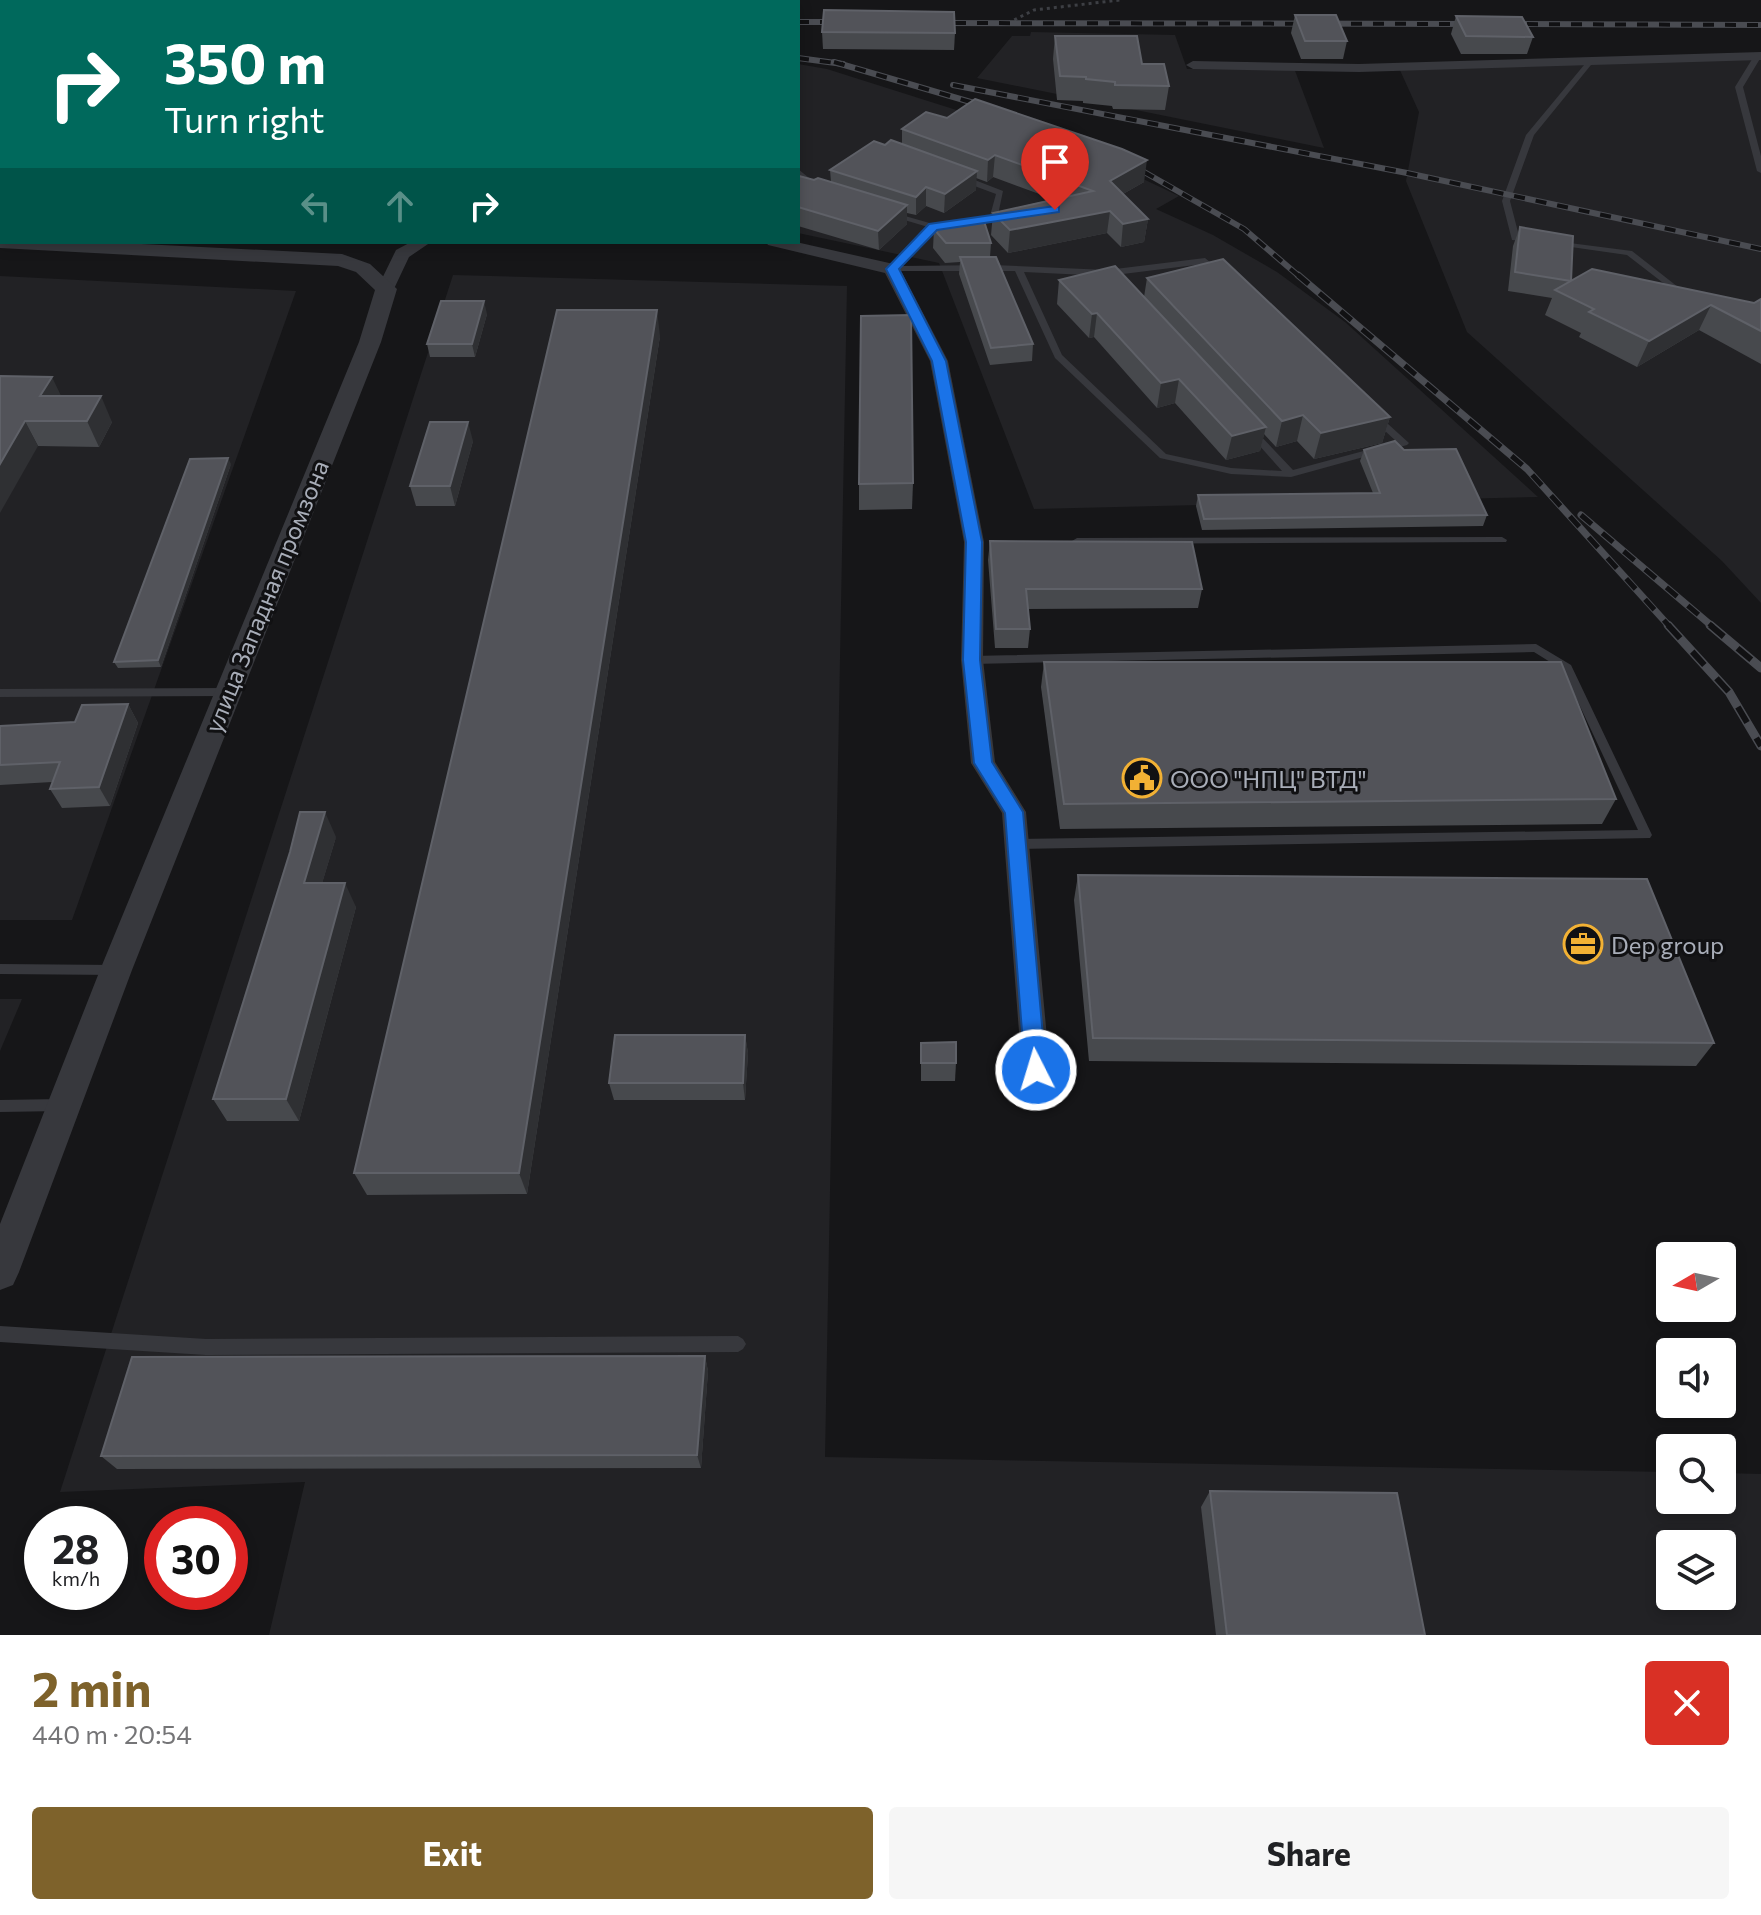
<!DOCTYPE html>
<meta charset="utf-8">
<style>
body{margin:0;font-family:Commissioner,sans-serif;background:#f6f6f6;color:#202124;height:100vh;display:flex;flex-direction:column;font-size:30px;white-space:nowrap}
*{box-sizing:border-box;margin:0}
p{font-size:26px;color:#757577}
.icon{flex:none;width:44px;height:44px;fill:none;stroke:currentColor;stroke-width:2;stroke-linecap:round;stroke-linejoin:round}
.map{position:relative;height:1635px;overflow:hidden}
.sheet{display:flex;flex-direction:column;background:#fff;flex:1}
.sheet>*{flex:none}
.top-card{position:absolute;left:0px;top:0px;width:800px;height:244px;box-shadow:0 4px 12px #0003;background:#00695c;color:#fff;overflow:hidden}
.needle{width:52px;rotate:261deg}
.controls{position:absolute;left:1656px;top:1242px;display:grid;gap:16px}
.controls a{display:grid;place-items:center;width:80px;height:80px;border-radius:8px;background:#fff;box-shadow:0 4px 12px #0003;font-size:40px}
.speed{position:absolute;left:24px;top:1506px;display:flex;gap:16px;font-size:40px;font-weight:700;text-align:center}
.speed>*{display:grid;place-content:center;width:104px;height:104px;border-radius:50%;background:#fff;box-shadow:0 4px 12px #0003;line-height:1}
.speed small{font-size:20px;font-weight:400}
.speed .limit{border:12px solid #d22;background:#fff;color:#111}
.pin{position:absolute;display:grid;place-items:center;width:68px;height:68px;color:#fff;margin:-82px -34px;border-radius:50% 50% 50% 0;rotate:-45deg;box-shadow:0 0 8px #0007}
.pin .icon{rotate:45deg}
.me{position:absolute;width:88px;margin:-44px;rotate:355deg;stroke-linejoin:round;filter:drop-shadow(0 0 6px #0008)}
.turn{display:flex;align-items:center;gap:28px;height:168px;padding:0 32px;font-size:36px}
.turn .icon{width:104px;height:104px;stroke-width:2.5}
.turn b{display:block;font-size:56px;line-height:68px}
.lanes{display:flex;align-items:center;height:76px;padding:0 32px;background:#0003;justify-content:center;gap:40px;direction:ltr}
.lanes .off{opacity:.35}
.round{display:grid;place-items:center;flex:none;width:84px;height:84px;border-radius:8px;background:#f6f6f6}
.head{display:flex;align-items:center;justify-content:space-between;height:136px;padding:0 32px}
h1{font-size:48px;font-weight:700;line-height:60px;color:#7e622b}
.action{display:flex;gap:16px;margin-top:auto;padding:16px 32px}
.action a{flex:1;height:92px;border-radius:8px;background:#7e622b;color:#fff;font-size:32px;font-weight:700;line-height:92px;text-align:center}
.action a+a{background:#f6f6f6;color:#202124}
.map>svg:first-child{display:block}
.built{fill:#222225;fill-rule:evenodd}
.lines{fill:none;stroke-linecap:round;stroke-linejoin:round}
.path{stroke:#3d3f44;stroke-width:3;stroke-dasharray:3 4;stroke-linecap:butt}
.service{fill:#37383d;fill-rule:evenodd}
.minor{fill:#37383d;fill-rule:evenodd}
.tertiary{fill:#37383d;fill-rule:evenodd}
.rail-far2-casing{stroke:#4a4c52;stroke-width:6}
.rail-far1-casing{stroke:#4a4c52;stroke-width:7}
.rail-casing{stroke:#4a4c52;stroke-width:9}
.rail-far2{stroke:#111113;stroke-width:4;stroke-dasharray:11;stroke-linecap:butt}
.rail-far1{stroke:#111113;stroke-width:5;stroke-dasharray:14;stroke-linecap:butt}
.rail{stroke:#111113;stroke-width:6;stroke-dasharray:18;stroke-linecap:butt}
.wall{fill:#47494d}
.shaded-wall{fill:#2f3033}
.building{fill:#525359;stroke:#5f6168;stroke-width:2}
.route{fill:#1a73e8;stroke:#114b97;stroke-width:2}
.labels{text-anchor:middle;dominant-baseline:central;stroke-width:6;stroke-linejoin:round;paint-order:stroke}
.street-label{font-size:24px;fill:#a8adb8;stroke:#111113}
.poi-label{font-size:24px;fill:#a8adb8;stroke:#111113;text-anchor:start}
</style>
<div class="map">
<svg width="1761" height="1635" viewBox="0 0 1761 1635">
<rect width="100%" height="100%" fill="#161618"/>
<g class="built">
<polygon points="1031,32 1175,35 1187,69 1294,68 1324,148 977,78 1012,36 1030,36"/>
<polygon points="1761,59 1761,603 1722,561 1467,332 1406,181 1419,112 1399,68"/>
<polygon points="798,64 827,69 969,114 1101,159 1179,196 1156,209 1213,235 1277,272 1345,322 1538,497 1034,509 939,263 798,233"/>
<path d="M453,275L847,286L825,1457L1670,1472V1500H1722V1473L1761,1474V1635H269L305,1482L60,1492ZM1670,1544H1722V1596H1670Z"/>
<polygon points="0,276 296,291 72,920 0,920"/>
<polygon points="0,999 22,999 0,1051"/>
</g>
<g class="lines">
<polyline class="path" points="1008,23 1034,10 1120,0"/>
<g class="service">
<polygon points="281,0 415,0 412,2 278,2"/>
<polygon points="1758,54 1761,57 1743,87 1761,156 1761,173 1757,171 1735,87 1754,56"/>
<polygon points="1589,59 1595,60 1534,135 1510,201 1519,236 1535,240 1531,242 1512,240 1502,201 1526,135"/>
<polygon points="798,169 819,186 819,190 813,190 798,175"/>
<polygon points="961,177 967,177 1003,191 998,215 1009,214 1009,218 936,228 899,266 993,265 1107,270 1205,258 1222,272 1222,276 1216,276 1203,264 1107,276 1024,272 1062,355 1166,454 1231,468 1282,471 1250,435 1250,431 1256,431 1293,470 1397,442 1371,418 1369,416 1374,413 1377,414 1409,443 1407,445 1291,477 1231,474 1160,458 1055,358 1015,271 889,271 889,267 928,227 891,216 891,212 933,224 990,216 996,194 961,181"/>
<polygon points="1554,241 1632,251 1678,287 1671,289 1627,255 1557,245 1553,243"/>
<polygon points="1502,537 1507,540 1506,542 1077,544 1072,541 1077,538"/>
<polygon points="1536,644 1571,665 1652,835 1650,838 1017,849 1013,847 1011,844 1013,841 1017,839 1638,830 1563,670 1534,652 972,664 967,660 972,656"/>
<polygon points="227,688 233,692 227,696 0,697 0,689"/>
<polygon points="0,964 116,965 121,966 122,970 121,974 116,975 0,974"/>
<polygon points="61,1099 66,1101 68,1105 66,1109 61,1111 0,1112 0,1100"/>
<polygon points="0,1326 206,1339 738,1336 743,1339 746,1344 743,1349 738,1352 206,1355 0,1342"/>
</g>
<g class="minor">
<polygon points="1761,52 1761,60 1359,72 1193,69 1186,65 1193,61 1359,64"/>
<polygon points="411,242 431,242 409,257 392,293 380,293 377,289 396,250"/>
<polygon points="766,242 796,242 898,265 948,361 984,542 983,660 995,762 1026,812 1050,1070 1046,1078 1036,1082 1026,1078 1022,1070 1002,813 971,763 961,660 964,542 930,361 885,273 768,245"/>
</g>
<polygon class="tertiary" points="0,236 2,242 102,242 342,254 370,264 397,289 381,342 132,970 19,1272 13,1285 0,1290 0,1224 100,970 359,342 375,290 356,272 338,266 0,248"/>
<g class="rail-far2-casing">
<g id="rail-far2">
<polyline points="798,22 845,22"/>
<polyline points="933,23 1477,24"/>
<polyline points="1505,24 1761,25"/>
<polyline points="798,58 843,64"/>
<polyline points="834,62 991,108"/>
<polyline points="953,85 1407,173 1761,249"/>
<polyline points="1125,161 1244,229 1300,277"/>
</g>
</g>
<g class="rail-far1-casing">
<g id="rail-far1">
<polyline points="1298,275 1527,469 1670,627"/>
<polyline points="1581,515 1713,627"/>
</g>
</g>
<g class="rail-casing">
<g id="rail">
<polyline points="1668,625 1729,692 1761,746"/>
<polyline points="1710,625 1761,668"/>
</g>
</g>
<use href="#rail-far2" class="rail-far2"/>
<use href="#rail-far1" class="rail-far1"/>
<use href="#rail" class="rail"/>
</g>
<g class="wall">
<polygon points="1295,15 1347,41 1343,59 1301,59 1291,33"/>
<polygon points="1456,16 1533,37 1527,54 1461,54 1451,34"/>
<polygon points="822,32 955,33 954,50 823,49"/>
<polygon points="1055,36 1142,64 1169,86 1165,110 1113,109 1112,106 1083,103 1083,101 1057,100 1053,59"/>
<polygon points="902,129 1144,182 1123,194 1148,219 1144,242 1121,247 1107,233 1008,253 991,235 993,213 1053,199 993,177 987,182 976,178 976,190 944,213 926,206 916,215 907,213 907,224 879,250 798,226 798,177 831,182 830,170 902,144"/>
<polygon points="1520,227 1571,280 1754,303 1761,299 1761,364 1699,330 1637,367 1579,337 1581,333 1545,315 1552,298 1508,291 1513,246"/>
<polygon points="934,229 991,243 990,257 1033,344 1032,361 990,365 959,274 960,262 945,263 933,248"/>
<polygon points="1147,278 1390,417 1382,443 1314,459 1297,441 1276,447 1264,434 1260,451 1226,460 1175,403 1157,408 1094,337 1089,338 1057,304 1059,280 1144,297"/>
<polygon points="487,314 475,357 430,357 427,344"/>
<polygon points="660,336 527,1194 367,1195 354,1173"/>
<polygon points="0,376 61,396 112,422 99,447 38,446"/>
<polygon points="473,441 455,506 416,506 410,486"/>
<polygon points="1364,450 1404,450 1487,515 1483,526 1202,530 1196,506 1198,495 1373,493 1360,461"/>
<polygon points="231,464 161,667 118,668 114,662"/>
<polygon points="913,483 912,509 859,510 859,484"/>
<polygon points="990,541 1202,589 1198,608 1028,609 1030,629 1028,648 995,648 988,560"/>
<polygon points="1044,662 1616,799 1602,824 1060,829 1041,687"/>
<polygon points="128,704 138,723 110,806 62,808 50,789 52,782 0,785 0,726 75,722"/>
<polygon points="336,837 322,883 356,907 299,1121 227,1121 213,1099"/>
<polygon points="1078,875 1714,1043 1696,1066 1089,1061 1074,900"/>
<polygon points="745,1035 748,1053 745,1100 614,1100 609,1083"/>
<polygon points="921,1043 956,1063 955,1081 921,1081"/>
<polygon points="705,1356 708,1371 701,1468 117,1469 101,1456"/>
<polygon points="1210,1491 1425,1635 1216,1635 1201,1507"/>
</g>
<g class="shaded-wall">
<polygon points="2,150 2,178 0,180 0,151"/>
<polygon points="995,155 993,177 987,182 988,160"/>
<polygon points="1147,160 1144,182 1107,203 1110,181"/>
<polygon points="977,171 976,190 944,213 945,194"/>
<polygon points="926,187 926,206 916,215 916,197"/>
<polygon points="907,205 907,224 879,250 878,231"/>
<polygon points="1110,211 1107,233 1008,253 1010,230"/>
<polygon points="1148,219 1144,242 1121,247 1123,224"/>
<polygon points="484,301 487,314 475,357 472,344"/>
<polygon points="1711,305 1699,330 1637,367 1649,341"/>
<polygon points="657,310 660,336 527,1194 519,1173"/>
<polygon points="1097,313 1094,337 1089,338 1092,314"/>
<polygon points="52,377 64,402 40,396"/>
<polygon points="1179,379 1175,403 1157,408 1161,383"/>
<polygon points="101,396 112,422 99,447 87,421"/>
<polygon points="1303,415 1297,441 1276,447 1282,421"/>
<polygon points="1390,417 1382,443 1314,459 1321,433"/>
<polygon points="25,421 38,446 0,513 0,464"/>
<polygon points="468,422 473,441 455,506 450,486"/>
<polygon points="1266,427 1260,451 1226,460 1232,436"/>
<polygon points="228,458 231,464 161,667 158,660"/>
<polygon points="128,704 138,723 110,806 99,787"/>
<polygon points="325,812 336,837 315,907 304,883"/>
<polygon points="345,883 356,907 299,1121 286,1099"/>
<polygon points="745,1035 748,1053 745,1100 743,1083"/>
<polygon points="705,1356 708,1371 701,1468 697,1455"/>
</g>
<g class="building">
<polygon points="824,10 954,12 955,33 822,32"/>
<polygon points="1295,15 1336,15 1347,41 1305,41"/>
<polygon points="1456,16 1522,17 1533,37 1466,36"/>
<polygon points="1055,36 1137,36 1142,64 1164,64 1169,86 1115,85 1115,82 1086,79 1086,77 1060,76"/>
<polygon points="975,99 1122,149 1147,160 1110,181 1148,219 1123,224 1110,211 1010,230 993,213 1093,191 995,155 988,160 902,129 926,112 947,118"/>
<polygon points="2,125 2,150 0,151 0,127"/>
<polygon points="891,140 977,171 945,194 926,187 916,197 830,170 874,141 885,145"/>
<polygon points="799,176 814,180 818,178 907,205 878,231 798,207 798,177"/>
<polygon points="983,218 991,243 946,243 934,229"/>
<polygon points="1520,227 1573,236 1571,281 1515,272"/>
<polygon points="960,257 996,257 1033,344 991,348"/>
<polygon points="1223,259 1390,417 1321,433 1303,415 1282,421 1147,278"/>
<polygon points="1115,266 1266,427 1232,436 1179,379 1161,383 1097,313 1092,314 1059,280"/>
<polygon points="1592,269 1754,303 1761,299 1761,331 1711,305 1649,341 1589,312 1594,309 1555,290"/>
<polygon points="441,301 484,301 472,344 427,344"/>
<polygon points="557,310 657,310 519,1173 354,1173"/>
<polygon points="911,315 913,483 859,484 861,316"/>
<polygon points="0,376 52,377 40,396 101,396 87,421 25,421 0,464"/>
<polygon points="430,422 468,422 450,486 410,486"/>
<polygon points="1395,441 1404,450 1456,449 1487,515 1204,519 1198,495 1380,493 1364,450"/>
<polygon points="228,458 158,660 114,662 190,459"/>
<polygon points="990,541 1192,542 1202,589 1026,589 1030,629 996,629"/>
<polygon points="1044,662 1561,662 1616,799 1064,804"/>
<polygon points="128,704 99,787 50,789 60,762 0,765 0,726 75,722 82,705"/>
<polygon points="300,812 325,812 304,883 345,883 286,1099 213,1099 290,852"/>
<polygon points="1078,875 1647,879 1714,1043 1093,1038"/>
<polygon points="615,1035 745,1035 743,1083 609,1083"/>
<polygon points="956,1042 956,1063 921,1063 921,1043"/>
<polygon points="705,1356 697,1455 101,1456 132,1357"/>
<polygon points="1210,1491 1397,1493 1425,1635 1227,1635"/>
</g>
<polygon class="route" points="1055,206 1059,207 1059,212 937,230 899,269 946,361 982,542 980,660 992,762 1023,812 1046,1070 1043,1076 1036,1079 1028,1076 1025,1070 1005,813 974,763 963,660 966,542 932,361 886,269 929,224"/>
<defs>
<g id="civic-ring" transform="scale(2)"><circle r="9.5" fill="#111113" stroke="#f2b134" stroke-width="1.5"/><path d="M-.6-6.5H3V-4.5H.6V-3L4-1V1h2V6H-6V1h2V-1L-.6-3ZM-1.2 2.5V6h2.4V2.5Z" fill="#f2b134"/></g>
<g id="office-ring" transform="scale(2)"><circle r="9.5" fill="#111113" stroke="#f2b134" stroke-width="1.5"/><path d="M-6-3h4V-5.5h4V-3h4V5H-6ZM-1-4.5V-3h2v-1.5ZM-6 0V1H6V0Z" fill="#f2b134"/></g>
</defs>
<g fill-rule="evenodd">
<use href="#civic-ring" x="1142" y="778"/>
<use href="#office-ring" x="1583" y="944"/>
</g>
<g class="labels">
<g class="street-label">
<text transform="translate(266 596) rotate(-68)">улица Западная промзона</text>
</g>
<g class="poi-label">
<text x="1170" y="778">ООО "НПЦ" ВТД"</text>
<text x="1611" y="944">Dep group</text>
</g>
</g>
</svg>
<div class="controls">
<a><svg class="needle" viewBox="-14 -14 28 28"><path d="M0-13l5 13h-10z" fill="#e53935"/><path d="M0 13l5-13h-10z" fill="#757577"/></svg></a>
<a><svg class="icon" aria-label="sound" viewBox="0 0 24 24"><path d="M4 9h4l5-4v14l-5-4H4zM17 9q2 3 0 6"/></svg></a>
<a><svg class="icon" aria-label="search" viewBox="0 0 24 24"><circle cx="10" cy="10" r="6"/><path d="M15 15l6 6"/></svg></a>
<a><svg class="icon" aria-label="layers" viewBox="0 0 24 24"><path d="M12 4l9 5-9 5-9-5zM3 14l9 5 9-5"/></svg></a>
</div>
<div class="speed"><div>28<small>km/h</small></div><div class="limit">30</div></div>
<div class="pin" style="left:1055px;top:210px;background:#d93025"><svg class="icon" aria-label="arrive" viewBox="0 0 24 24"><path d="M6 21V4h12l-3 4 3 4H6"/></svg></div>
<svg class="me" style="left:1036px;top:1070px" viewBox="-20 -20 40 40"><circle r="17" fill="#1a73e8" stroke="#fff" stroke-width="3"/><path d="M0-11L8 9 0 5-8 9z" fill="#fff"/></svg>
<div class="top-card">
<div class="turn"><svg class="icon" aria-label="right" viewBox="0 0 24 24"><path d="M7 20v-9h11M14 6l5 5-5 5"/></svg><div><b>350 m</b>Turn right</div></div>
<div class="lanes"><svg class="icon off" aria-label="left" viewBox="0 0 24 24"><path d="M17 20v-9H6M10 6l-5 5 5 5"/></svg><svg class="icon off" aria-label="ahead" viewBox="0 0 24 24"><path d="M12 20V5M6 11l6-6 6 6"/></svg><svg class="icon" aria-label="right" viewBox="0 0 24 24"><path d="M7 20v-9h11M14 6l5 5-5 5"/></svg></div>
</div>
</div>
<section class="sheet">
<div class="head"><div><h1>2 min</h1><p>440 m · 20:54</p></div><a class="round" style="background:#d93025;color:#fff"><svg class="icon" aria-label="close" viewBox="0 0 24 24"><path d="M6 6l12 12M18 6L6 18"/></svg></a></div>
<div class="action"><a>Exit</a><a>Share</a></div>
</section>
